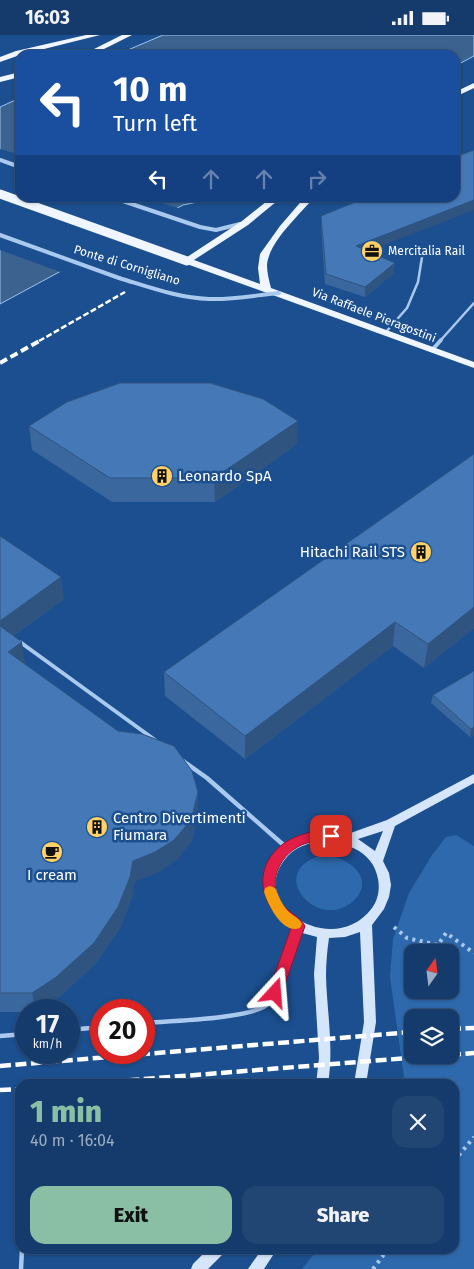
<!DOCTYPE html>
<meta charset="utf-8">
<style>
body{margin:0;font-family:"Fira Sans",sans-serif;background:#214673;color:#f1f3f6;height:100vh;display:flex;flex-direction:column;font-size:19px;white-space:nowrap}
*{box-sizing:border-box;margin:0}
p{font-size:16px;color:#9dadc1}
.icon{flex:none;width:28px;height:28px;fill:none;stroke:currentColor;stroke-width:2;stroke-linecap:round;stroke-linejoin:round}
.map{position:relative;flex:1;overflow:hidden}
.drawer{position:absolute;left:15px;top:1044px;width:444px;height:175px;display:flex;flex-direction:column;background:#143b6b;border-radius:15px;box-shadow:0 1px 4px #0004,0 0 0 1px #33557e}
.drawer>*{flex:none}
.banner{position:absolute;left:15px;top:15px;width:445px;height:152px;border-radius:15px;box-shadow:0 1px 4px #0004,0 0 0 1px #33557e;background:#1a4fa0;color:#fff;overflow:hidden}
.needle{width:32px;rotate:14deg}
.buttons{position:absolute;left:404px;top:909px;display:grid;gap:10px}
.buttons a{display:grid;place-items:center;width:55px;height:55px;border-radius:10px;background:#143b6b;box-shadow:0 1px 4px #0004,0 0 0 1px #33557e;font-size:25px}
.speed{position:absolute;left:15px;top:964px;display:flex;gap:10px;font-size:25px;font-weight:700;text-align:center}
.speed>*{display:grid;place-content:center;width:65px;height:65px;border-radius:50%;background:#143b6b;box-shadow:0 1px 4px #0004,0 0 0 1px #33557e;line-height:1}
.speed small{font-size:12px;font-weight:400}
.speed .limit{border:8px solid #d22;background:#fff;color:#111}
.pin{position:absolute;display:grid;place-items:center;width:42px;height:42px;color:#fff;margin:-21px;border-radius:10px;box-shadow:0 2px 8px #0006}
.me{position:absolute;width:55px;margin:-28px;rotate:19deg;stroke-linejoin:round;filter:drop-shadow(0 0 4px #0008)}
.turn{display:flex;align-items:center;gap:18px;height:105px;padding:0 15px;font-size:22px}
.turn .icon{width:65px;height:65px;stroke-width:2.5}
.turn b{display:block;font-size:35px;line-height:42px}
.lanes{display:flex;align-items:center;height:48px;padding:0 15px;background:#0003;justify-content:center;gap:25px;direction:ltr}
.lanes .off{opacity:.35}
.round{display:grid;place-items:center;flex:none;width:52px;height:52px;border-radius:15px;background:#214673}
.headline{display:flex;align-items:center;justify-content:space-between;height:85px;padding:0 15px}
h1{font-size:30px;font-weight:800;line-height:38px;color:#8abfa5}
.button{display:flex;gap:10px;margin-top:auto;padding:10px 15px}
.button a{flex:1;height:58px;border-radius:15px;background:#8abfa5;color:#111;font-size:20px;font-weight:800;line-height:58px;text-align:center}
.button a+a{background:#214673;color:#f1f3f6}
.status{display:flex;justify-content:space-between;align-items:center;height:35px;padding:0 25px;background:#143b6b;direction:ltr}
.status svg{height:14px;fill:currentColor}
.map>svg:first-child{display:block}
.green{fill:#2e69ad;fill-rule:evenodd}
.water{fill:#3c6290;stroke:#9cc4f0}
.pier{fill:#1b4f8f}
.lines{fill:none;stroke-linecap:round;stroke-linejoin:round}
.path{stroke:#a9c9ee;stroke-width:4;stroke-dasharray:3 4.5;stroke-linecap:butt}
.lane-far2{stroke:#a9c9ee;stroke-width:2.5}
.lane-far1{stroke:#a9c9ee;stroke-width:4}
.lane{stroke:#a9c9ee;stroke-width:4.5}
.street{stroke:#a9c9ee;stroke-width:4}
.secondary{fill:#d6e6fa;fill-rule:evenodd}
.primary{fill:#f0f6ff;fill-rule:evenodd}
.rail-far2{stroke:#fff;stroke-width:2.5;stroke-dasharray:6 2.5;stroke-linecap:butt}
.rail-far1{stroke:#fff;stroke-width:4;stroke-dasharray:8 4;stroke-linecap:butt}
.rail{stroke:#fff;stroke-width:4.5;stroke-dasharray:11 4.5;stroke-linecap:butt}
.street-bridge{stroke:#a9c9ee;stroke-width:4}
.primary-bridge{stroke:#f0f6ff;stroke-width:9}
.wall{fill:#3a679d}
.shaded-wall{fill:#305480}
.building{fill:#4478b7;stroke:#305480}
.route{fill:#e11d48;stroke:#92132f}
.slow{fill:#f59e0b}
.labels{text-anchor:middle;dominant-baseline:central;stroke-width:5;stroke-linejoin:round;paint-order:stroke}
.far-poi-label{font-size:12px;fill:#fff;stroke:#1b4f8f;text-anchor:start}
.far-street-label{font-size:12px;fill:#fff;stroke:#1b4f8f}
.poi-label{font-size:15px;fill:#fff;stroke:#1b4f8f;text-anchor:start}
</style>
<div class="status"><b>16:03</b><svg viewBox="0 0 49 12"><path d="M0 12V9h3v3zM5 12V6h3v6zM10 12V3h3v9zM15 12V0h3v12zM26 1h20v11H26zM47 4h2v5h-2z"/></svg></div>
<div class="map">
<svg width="474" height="1234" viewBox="0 0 474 1234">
<rect width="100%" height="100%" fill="#1b4f8f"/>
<g class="green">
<path d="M456,800L474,811V1234H302L314,1219L337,1214H454V1049H405L390,942L393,904L409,858L432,820L446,802ZM412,918H450V955H412ZM412,982H450V1020H412Z"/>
<path d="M323,820C349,821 378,845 352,867C316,897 264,835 323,820Z"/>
</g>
<g class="water">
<polygon points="163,0 474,0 474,21 455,31 455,20 116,20"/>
<polygon points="20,63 20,162 217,163 183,170 0,269 0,72"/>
</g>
<polygon class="pier" points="0,114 20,120 20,162 146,163 181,174 63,238 0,215"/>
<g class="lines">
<g class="path">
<polyline points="394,892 407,903 438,910 446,898 474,918"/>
<polyline points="454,1126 474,1102"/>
<polyline points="373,1234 388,1214"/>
</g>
<g class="lane-far2">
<polyline points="385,298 407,273 418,247 423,216"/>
<polyline points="440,306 474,268"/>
</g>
<g class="lane-far1">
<polyline points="432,315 441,305"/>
<polyline points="20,607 155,705"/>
</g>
<g class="lane">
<polyline points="183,726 207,743 287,813"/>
<path d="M144,988C168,986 255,984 269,968C284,951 291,914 298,892"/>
<polyline points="69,995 101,992"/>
<polyline points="0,1001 26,999"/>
<polyline points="21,1234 22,1214"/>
</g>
<g class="street">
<polyline points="0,125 20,132"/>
<polyline points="111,162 200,192 216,195 240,189"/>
<polyline points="0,200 119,243"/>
</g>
<g class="secondary">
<path d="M474,739V748L395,791L383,826L389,838L391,850L389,862L384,874L372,890L376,987L366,1049H354L364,987L360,897L345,902L329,903C327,916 326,929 326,941C327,978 334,1012 328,1049H316L319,1023L314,939L317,902L295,896L279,883L267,864L264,846L269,828L285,809L315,796L345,800L387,785ZM383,796L375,816L358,804ZM316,806C342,806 373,814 378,844C380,854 378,865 372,873C332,927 238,865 292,817C298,812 308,809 316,806Z"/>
<polygon points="208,1214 225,1214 223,1219 208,1234 191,1234 193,1229"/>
<polygon points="262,1214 277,1214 264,1234 248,1234"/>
</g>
<g class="primary">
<polygon points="86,0 100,0 20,20 0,27 0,22 16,16"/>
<polygon points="122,0 132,0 92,20 82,20"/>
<polygon points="20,37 20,42 0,47 0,42"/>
<polygon points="474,48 474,53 455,62 455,57"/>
<path d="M272,162H282L248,190L194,225L260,249L258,233L260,219L280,191L305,162H314C300,180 269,206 267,230C267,238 269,245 271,253L474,327V333L184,228V224L242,186Z"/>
</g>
<polyline class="rail-far2" points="39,306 125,257"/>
<polyline class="rail-far1" points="0,328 41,305"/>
<g class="rail">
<polyline points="450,994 474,993"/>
<polyline points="450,1020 474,1018"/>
<polyline points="0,1031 412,997"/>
<polyline points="82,1049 446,1020"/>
<polyline points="0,1055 20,1054"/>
</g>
<path class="street-bridge" d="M119,243C149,252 178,263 209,264C233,265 256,260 279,258"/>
<polyline class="primary-bridge" points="0,159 187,226"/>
</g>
<g class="wall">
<polygon points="321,181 368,216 394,238 365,262 325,249 321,191"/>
<polygon points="29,391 297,409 215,467 112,467 32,415"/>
<polygon points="474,419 474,593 424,633 393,611 245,724 165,661 164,637"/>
<polygon points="0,501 64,564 13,601 24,628 198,778 192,805 176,825 157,838 135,846 132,862 120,893 96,928 59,962 39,975 26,975 26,977 0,977"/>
<polygon points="474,636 474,700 470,702 431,668 433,660"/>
</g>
<g class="shaded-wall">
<polygon points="474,165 474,175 355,221 356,211"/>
<polygon points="395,228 394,238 365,262 365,252"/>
<polygon points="298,386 297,409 215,467 214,443"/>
<polygon points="61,542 64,564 0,610 0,586"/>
<polygon points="474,572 474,593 424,633 428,609"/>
<polygon points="395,587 393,611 245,724 245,701"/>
<polygon points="22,607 25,628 12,638 8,617"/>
<polygon points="474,692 474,700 470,702 471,694"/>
<polygon points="198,757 198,778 192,805 176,825 157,838 135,846 132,862 120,893 96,928 59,962 39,975 36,975 32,958 133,826"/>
</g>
<g class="building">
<polygon points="474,115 474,165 356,211 395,228 365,252 326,239 321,181 368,162 455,162 455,122"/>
<polygon points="120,348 210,348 263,364 298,386 214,443 110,443 29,391 67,367"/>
<polygon points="474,419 474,572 428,609 395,587 245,701 164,637"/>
<polygon points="0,501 61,542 0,586"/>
<polygon points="0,591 22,607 8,617 118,696 142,699 174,711 192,736 198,757 191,785 174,805 155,817 133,826 130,842 118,872 94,908 55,943 32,958 0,958"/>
<polygon points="474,636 474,692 471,694 433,660"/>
</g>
<path class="route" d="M315,796L335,797L337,801L335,805C325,808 314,805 304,809C282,817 267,844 280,866C286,877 300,881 305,891L282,958L280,962L275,964L270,962L268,958L291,893C261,873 250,834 283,809C292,802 304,799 315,796Z"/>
<path class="slow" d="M270,851L275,853C279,861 281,868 287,875C292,881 299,882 302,889L300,893C283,900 268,870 264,857L265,853Z"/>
<defs>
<g id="office-disc" transform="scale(1.125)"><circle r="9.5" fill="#ffd166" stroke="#1b4f8f"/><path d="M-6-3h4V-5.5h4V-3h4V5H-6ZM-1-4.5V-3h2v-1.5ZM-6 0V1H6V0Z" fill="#111"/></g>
<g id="building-disc" transform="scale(1.125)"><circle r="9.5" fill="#ffd166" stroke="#1b4f8f"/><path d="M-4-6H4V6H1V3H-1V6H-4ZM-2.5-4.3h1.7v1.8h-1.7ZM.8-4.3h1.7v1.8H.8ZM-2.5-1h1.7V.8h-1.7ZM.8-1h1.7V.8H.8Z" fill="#111"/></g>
<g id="cafe-disc" transform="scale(1.125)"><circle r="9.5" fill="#ffd166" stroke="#1b4f8f"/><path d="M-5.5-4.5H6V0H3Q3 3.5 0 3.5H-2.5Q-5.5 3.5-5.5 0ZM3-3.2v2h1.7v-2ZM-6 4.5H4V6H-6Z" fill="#111"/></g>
</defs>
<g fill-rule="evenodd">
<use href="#office-disc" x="372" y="216"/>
<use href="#building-disc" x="162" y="441"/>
<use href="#building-disc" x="421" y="517"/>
<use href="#building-disc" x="97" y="792"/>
<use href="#cafe-disc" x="52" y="817"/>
</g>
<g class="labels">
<g class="far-poi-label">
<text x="388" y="216">Mercitalia Rail</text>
</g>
<g class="far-street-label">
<text transform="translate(127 230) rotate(17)">Ponte di Cornigliano</text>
<text transform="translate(374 280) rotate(21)">Via Raffaele Pieragostini</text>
</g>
<g class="poi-label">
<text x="178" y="441">Leonardo SpA</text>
<text x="405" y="517" text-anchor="end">Hitachi Rail STS</text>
<text x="113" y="783">Centro Divertimenti<tspan x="113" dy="17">Fiumara</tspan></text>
<text x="52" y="840" text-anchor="middle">I cream</text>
</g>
</g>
</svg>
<div class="buttons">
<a><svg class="needle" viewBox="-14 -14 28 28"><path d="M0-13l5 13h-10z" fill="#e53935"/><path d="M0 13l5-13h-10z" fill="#9dadc1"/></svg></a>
<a><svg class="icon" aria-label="layers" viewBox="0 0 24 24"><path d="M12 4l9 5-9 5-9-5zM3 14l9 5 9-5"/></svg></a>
</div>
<div class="speed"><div>17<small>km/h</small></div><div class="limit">20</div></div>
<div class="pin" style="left:331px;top:801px;background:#d93025"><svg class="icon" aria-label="arrive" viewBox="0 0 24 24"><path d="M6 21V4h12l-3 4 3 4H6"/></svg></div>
<svg class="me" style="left:275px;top:958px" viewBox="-20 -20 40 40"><path d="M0-17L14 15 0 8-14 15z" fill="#e11d48" stroke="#fff" stroke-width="4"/></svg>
<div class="banner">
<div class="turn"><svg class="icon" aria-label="left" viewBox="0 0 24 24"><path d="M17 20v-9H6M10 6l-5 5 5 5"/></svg><div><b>10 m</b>Turn left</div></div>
<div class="lanes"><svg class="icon" aria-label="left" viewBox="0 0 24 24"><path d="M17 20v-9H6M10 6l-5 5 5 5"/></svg><svg class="icon off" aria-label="ahead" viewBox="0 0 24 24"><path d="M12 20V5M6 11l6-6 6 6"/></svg><svg class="icon off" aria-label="ahead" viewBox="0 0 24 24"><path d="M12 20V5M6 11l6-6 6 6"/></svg><svg class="icon off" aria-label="right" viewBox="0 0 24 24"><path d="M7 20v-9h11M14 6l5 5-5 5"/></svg></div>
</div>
<section class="drawer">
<div class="headline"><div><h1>1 min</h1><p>40 m · 16:04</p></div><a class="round"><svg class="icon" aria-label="close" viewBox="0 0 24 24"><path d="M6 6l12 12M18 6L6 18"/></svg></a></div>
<div class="button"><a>Exit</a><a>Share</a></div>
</section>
</div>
